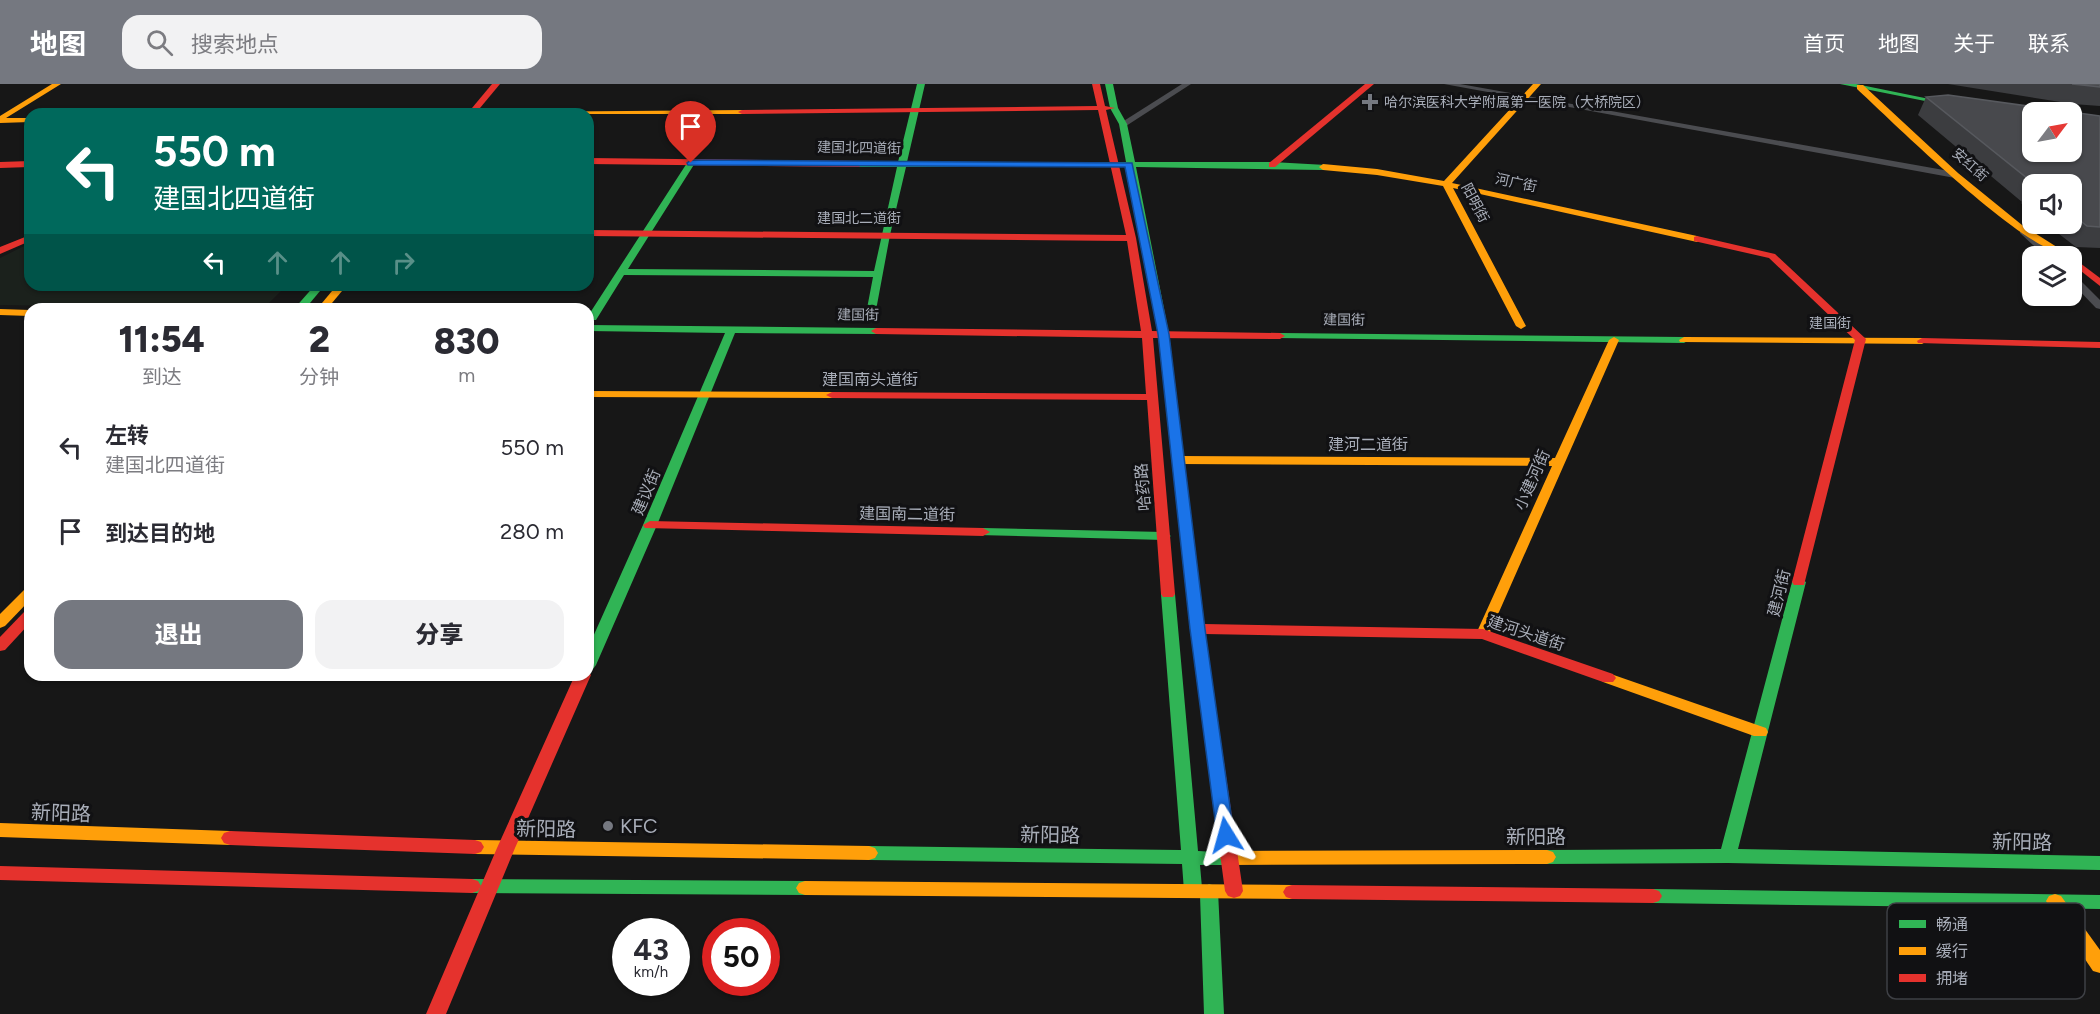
<!DOCTYPE html>
<html lang="zh">
<meta charset="utf-8">
<style>
body{margin:0;font-family:Figtree,"Noto Sans SC",sans-serif;background:#f2f2f3;color:#2b2b33;height:100vh;display:flex;flex-direction:column;font-size:22px;white-space:nowrap}
*{box-sizing:border-box;margin:0}
p{font-size:20px;color:#7c7c81}
.icon{flex:none;width:33px;height:33px;fill:none;stroke:currentColor;stroke-width:2;stroke-linecap:round;stroke-linejoin:round}
.map{position:relative;flex:1;overflow:hidden}
.sheet{position:absolute;left:24px;top:219px;width:570px;height:378px;display:flex;flex-direction:column;background:#fff;border-radius:18px;box-shadow:0 2px 4px #0004}
.sheet>*{flex:none}
.guide{position:absolute;left:24px;top:24px;width:570px;height:183px;border-radius:18px;box-shadow:0 2px 4px #0004;background:#00695c;color:#fff;overflow:hidden}
.needle{width:39px;rotate:58deg}
.tools{position:absolute;left:2022px;top:18px;display:grid;gap:12px}
.tools a{display:grid;place-items:center;width:60px;height:60px;border-radius:12px;background:#fff;box-shadow:0 2px 4px #0004;font-size:30px}
.speed{position:absolute;left:612px;top:834px;display:flex;gap:12px;font-size:30px;font-weight:700;text-align:center}
.speed>*{display:grid;place-content:center;width:78px;height:78px;border-radius:50%;background:#fff;box-shadow:0 2px 4px #0004;line-height:1}
.speed small{font-size:15px;font-weight:400}
.speed .limit{border:9px solid #d22;background:#fff;color:#111}
.pin{position:absolute;display:grid;place-items:center;width:51px;height:51px;color:#fff;margin:-62px -26px;border-radius:50% 50% 50% 0;rotate:-45deg;box-shadow:0 0 6px #0007}
.pin .icon{rotate:45deg}
.me{position:absolute;width:66px;margin:-33px;rotate:352deg;stroke-linejoin:round;filter:drop-shadow(0 0 4px #0008)}
.turn{display:flex;align-items:center;gap:21px;height:126px;padding:0 30px;font-size:27px}
.turn .icon{width:78px;height:78px;stroke-width:2.5}
.turn b{display:block;font-size:42px;line-height:51px}
.lanes{display:flex;align-items:center;height:57px;padding:0 30px;background:#0003;justify-content:center;gap:30px;direction:ltr}
.lanes .off{opacity:.35}
.eta{display:flex;justify-content:space-evenly;align-items:center;height:102px;text-align:center}
.eta b{font-size:36px;font-weight:800;line-height:42px}
.button{display:flex;gap:12px;margin-top:auto;padding:12px 30px}
.button a{flex:1;height:69px;border-radius:18px;background:#757880;color:#fff;font-size:24px;font-weight:800;line-height:69px;text-align:center}
.button a+a{background:#f2f2f3;color:#2b2b33}
ul{padding:0;list-style:none}
li{display:flex;align-items:center;gap:18px;height:84px;padding:0 30px}
li div{flex:1}
li b{display:block;font-size:22px}
li em{font-style:normal}
header{display:flex;align-items:center;gap:36px;box-sizing:border-box;height:84px;padding:0 30px;background:#757880;color:#fff}
header strong{font-size:28px}
nav{display:flex;gap:33px;margin-inline-start:auto;font-size:21px}
.search{width:420px;height:54px;background:#f2f2f3;display:flex;align-items:center;gap:15px;box-sizing:border-box;padding:0 21px;border-radius:18px;color:#7c7c81;font-size:22px}
.map>svg:first-child{display:block}
.green{fill:#1b211c}
.lines{fill:none;stroke-linecap:round;stroke-linejoin:round}
.street{fill:#4b4c50;fill-rule:evenodd}
.fast{fill:#30b455;fill-rule:evenodd}
.slow{fill:#ff9f0a;fill-rule:evenodd}
.jam{fill:#e5322d;fill-rule:evenodd}
.wall{fill:#3c3d40}
.building{fill:#48494d;stroke:#57595e;stroke-width:1.5;fill-rule:evenodd}
.route{fill:#1a73e8;stroke:#114b97;stroke-width:1.5}
.poi-dot{fill:#757880;stroke:#111113;stroke-width:2}
.labels{text-anchor:middle;dominant-baseline:central;stroke-width:6;stroke-linejoin:round;paint-order:stroke}
.far-poi-label{font-size:14px;fill:#a8adb8;stroke:#111113;text-anchor:start}
.far-street-label{font-size:14px;fill:#a8adb8;stroke:#111113}
.street-label{font-size:16px;fill:#a8adb8;stroke:#111113}
.near-street-label{font-size:20px;fill:#a8adb8;stroke:#111113}
.near-poi-label{font-size:20px;fill:#a8adb8;stroke:#111113;text-anchor:start}
.key{fill:#111113;stroke:#3e4045;stroke-width:1.5}
.key-label{font-size:16px;fill:#a8adb8}
</style>
<header>
<strong>地图</strong>
<div class="search"><svg class="icon" aria-label="search" viewBox="0 0 24 24"><circle cx="10" cy="10" r="6"/><path d="M15 15l6 6"/></svg>搜索地点</div>
<nav><a>首页</a><a>地图</a><a>关于</a><a>联系</a></nav>
</header>
<div class="map">
<svg width="2100" height="930" viewBox="0 0 2100 930">
<rect width="100%" height="100%" fill="#171717"/>
<polygon class="green" points="30,159 30,201 287,201 263,225 0,221 0,174"/>
<g class="lines">
<g class="street">
<polygon points="1182,0 1191,0 1126,42 1119,40"/>
<polygon points="1444,0 1460,0 1955,88 1959,91 1955,94"/>
<polygon points="2020,145 2026,145 2054,172 2045,172 2020,149"/>
<polygon points="2072,191 2076,192 2100,216 2100,225 2096,224 2072,199"/>
</g>
<g class="fast">
<polygon points="917,0 925,0 907,78 1126,78 1119,40 1110,24 1105,0 1113,0 1118,24 1127,40 1135,78 1272,78 1326,81 1327,83 1323,86 1136,83 1169,250 1184,374 1182,377 1178,378 1172,374 1159,250 1127,83 906,83 890,151 874,237 866,237 865,235 873,193 624,191 596,236 588,236 588,232 687,79 691,76 695,79 628,185 874,187 897,83 859,83 855,80 859,77 898,78"/>
<polygon points="1840,0 1856,0 1954,20 1950,22"/>
<polygon points="315,201 325,201 305,225 294,225"/>
<polygon points="588,241 876,244 881,247 876,250 735,249 657,441 596,581 593,585 588,586 588,564 643,441 725,249 588,247"/>
<polygon points="1280,249 1684,253 1689,256 1684,259 1276,254 1276,250"/>
<polygon points="983,444 1164,448 1171,452 1164,456 978,451 976,448"/>
<polygon points="1799,494 1806,498 1738,765 2100,772 2100,786 1728,779 1547,780 1541,778 1538,773 1541,768 1547,766 1721,765 1792,498"/>
<polygon points="1168,505 1175,510 1198,767 1235,769 1238,774 1235,779 1229,781 1200,781 1202,804 1209,800 1215,802 1218,807 1224,930 1204,930 1200,811 1193,814 1187,812 1184,807 1182,780 869,776 863,774 860,769 863,764 869,762 1181,766 1161,510"/>
<polygon points="472,795 805,797 811,799 814,804 811,809 805,811 472,809 466,807 463,802 466,797"/>
<polygon points="1653,805 2100,811 2100,825 1653,819 1647,817 1644,812 1647,807"/>
</g>
<g class="slow">
<polygon points="52,0 61,0 6,34 30,34 30,38 0,39 0,32"/>
<polygon points="1533,0 1541,0 1452,99 1697,152 1702,155 1697,158 1453,104 1526,242 1521,245 1516,242 1443,102 1377,91 1323,86 1319,83 1323,80 1377,85 1444,97"/>
<path d="M1857,1H1863L1958,89L2022,141L2071,172C2028,172 1894,39 1857,5Z"/>
<polygon points="745,26 745,30 495,30 499,28"/>
<polygon points="337,201 347,201 327,225 317,225"/>
<polygon points="0,225 30,226 30,232 0,231"/>
<polygon points="1614,253 1619,256 1488,553 1478,553 1476,550 1552,382 1179,380 1173,376 1179,372 1555,374 1609,256"/>
<polygon points="1684,253 1922,254 1927,257 1922,260 1680,258 1679,256"/>
<polygon points="588,307 832,308 838,311 832,314 588,313"/>
<polygon points="30,503 30,516 5,542 0,544 0,530 25,505"/>
<polygon points="1608,589 1766,644 1768,648 1766,652 1754,652 1603,598 1600,594 1603,590"/>
<polygon points="0,739 230,747 236,749 239,754 236,759 230,761 0,753"/>
<polygon points="475,756 869,762 875,764 878,769 875,774 869,776 475,770 469,768 466,763 469,758"/>
<polygon points="1547,766 1553,768 1556,773 1553,778 1547,780 1229,781 1223,779 1220,774 1223,769 1229,767"/>
<polygon points="805,797 1292,801 1298,803 1301,808 1298,813 1292,815 805,811 799,809 796,804 799,799"/>
<polygon points="2055,810 2061,812 2100,866 2100,889 2093,887 2049,822 2046,817 2049,812"/>
</g>
<g class="jam">
<polygon points="492,0 500,0 475,30 467,30"/>
<polygon points="1092,0 1100,0 1105,22 1115,24 1106,26 1136,154 1152,247 1280,249 1285,252 1280,255 1153,254 1175,510 1173,513 1163,513 1161,510 1147,316 832,314 826,311 832,308 1146,310 1142,254 876,250 871,247 876,244 1141,247 1127,157 588,152 588,146 1126,151 1098,26 742,30 738,28 742,26 1097,22"/>
<polygon points="1365,0 1374,0 1275,83 1269,83 1269,79"/>
<polygon points="588,74 859,77 863,80 859,83 588,80"/>
<polygon points="30,77 30,83 0,84 0,78"/>
<polygon points="30,151 30,157 0,170 0,163"/>
<polygon points="1697,152 1775,170 1866,255 1804,501 1794,501 1792,498 1855,256 1769,174 1694,157 1694,153"/>
<polygon points="2072,173 2100,194 2100,202 2072,180"/>
<polygon points="1922,254 2100,258 2100,264 1918,259 1917,257"/>
<polygon points="1178,370 1184,374 1204,540 1483,545 1613,590 1616,594 1613,598 1603,598 1482,555 1205,550 1243,807 1240,812 1234,814 1228,812 1225,807 1190,545 1172,374"/>
<polygon points="650,437 983,444 990,448 983,452 645,444 643,441"/>
<polygon points="30,525 30,539 5,566 0,567 0,553 25,527"/>
<polygon points="588,587 591,591 515,764 446,930 426,930 497,764 575,591 588,591"/>
<polygon points="230,747 475,756 481,758 484,763 481,768 475,770 230,761 224,759 221,754 224,749"/>
<polygon points="0,782 472,795 478,797 481,802 478,807 472,809 0,796"/>
<polygon points="1292,801 1653,805 1659,807 1662,812 1659,817 1653,819 1292,815 1286,813 1283,808 1286,803"/>
</g>
</g>
<g class="wall">
<polygon points="1948,0 2100,0 2100,22 2073,20"/>
<polygon points="1926,13 2100,32 2100,164 2076,163 2046,140 2072,140 2072,100 2032,100 2032,129 2021,119 2022,118 1918,31"/>
</g>
<g class="building">
<polygon points="2072,0 2100,0 2100,3 2082,1"/>
<path d="M1948,11L2100,32V143L2087,142L2072,130V100L2032,101L2031,99H2033L1926,13ZM2032,28H2072V68H2032Z"/>
</g>
<polygon class="route" points="691,76 1132,79 1169,250 1205,545 1234,751 1232,756 1226,758 1219,756 1217,751 1190,545 1158,250 1125,83 688,81 687,79"/>
<g class="poi-dot">
<path d="M1367 9h6v6h6v6h-6v6h-6v-6h-6v-6h6z"/>
<circle cx="608" cy="742" r="6"/>
</g>
<g class="labels">
<g class="far-poi-label">
<text x="1384" y="18">哈尔滨医科大学附属第一医院（大桥院区）</text>
</g>
<g class="far-street-label">
<text transform="translate(859 64) rotate(1)">建国北四道街</text>
<text transform="translate(1970 81) rotate(41)">安红街</text>
<text transform="translate(1516 99) rotate(12)">河广街</text>
<text transform="translate(1475 119) rotate(62)">阳明街</text>
<text x="859" y="134">建国北二道街</text>
<text transform="translate(858 231) rotate(1)">建国街</text>
<text transform="translate(1344 236) rotate(1)">建国街</text>
<text x="1830" y="239">建国街</text>
</g>
<g class="street-label">
<text x="870" y="295">建国南头道街</text>
<text x="1368" y="360">建河二道街</text>
<text transform="translate(1532 396) rotate(-66)">小建河街</text>
<text transform="translate(1143 403) rotate(-95)">哈药路</text>
<text transform="translate(646 408) rotate(-67)">建议街</text>
<text transform="translate(907 430) rotate(1)">建国南二道街</text>
<text transform="translate(1779 509) rotate(-76)">建河街</text>
<text transform="translate(1526 549) rotate(18)">建河头道街</text>
</g>
<g class="near-street-label">
<text transform="translate(61 729) rotate(2)">新阳路</text>
<text transform="translate(546 745) rotate(1)">新阳路</text>
<text transform="translate(1050 751) rotate(1)">新阳路</text>
<text x="1536" y="753">新阳路</text>
<text transform="translate(2022 758) rotate(1)">新阳路</text>
</g>
<g class="near-poi-label">
<text x="620" y="742">KFC</text>
</g>
</g>
<rect x="1887" y="819" width="198" height="96" rx="9" class="key"/>
<rect x="1899" y="836" width="27" height="8" fill="#30b455"/>
<rect x="1899" y="863" width="27" height="8" fill="#ff9f0a"/>
<rect x="1899" y="890" width="27" height="8" fill="#e5322d"/>
<g class="key-label">
<text x="1936" y="846">畅通</text>
<text x="1936" y="873">缓行</text>
<text x="1936" y="900">拥堵</text>
</g>
</svg>
<div class="tools">
<a><svg class="needle" viewBox="-14 -14 28 28"><path d="M0-13l5 13h-10z" fill="#e53935"/><path d="M0 13l5-13h-10z" fill="#7c7c81"/></svg></a>
<a><svg class="icon" aria-label="sound" viewBox="0 0 24 24"><path d="M4 9h4l5-4v14l-5-4H4zM17 9q2 3 0 6"/></svg></a>
<a><svg class="icon" aria-label="layers" viewBox="0 0 24 24"><path d="M12 4l9 5-9 5-9-5zM3 14l9 5 9-5"/></svg></a>
</div>
<div class="speed"><div>43<small>km/h</small></div><div class="limit">50</div></div>
<div class="pin" style="left:691px;top:79px;background:#d93025"><svg class="icon" aria-label="arrive" viewBox="0 0 24 24"><path d="M6 21V4h12l-3 4 3 4H6"/></svg></div>
<svg class="me" style="left:1226px;top:751px" viewBox="-20 -20 40 40"><path d="M0-17L14 15 0 8-14 15z" fill="#1a73e8" stroke="#fff" stroke-width="4"/></svg>
<div class="guide">
<div class="turn"><svg class="icon" aria-label="left" viewBox="0 0 24 24"><path d="M17 20v-9H6M10 6l-5 5 5 5"/></svg><div><b>550 m</b>建国北四道街</div></div>
<div class="lanes"><svg class="icon" aria-label="left" viewBox="0 0 24 24"><path d="M17 20v-9H6M10 6l-5 5 5 5"/></svg><svg class="icon off" aria-label="ahead" viewBox="0 0 24 24"><path d="M12 20V5M6 11l6-6 6 6"/></svg><svg class="icon off" aria-label="ahead" viewBox="0 0 24 24"><path d="M12 20V5M6 11l6-6 6 6"/></svg><svg class="icon off" aria-label="right" viewBox="0 0 24 24"><path d="M7 20v-9h11M14 6l5 5-5 5"/></svg></div>
</div>
<section class="sheet">
<div class="eta">
<div><b>11:54</b><p>到达</p></div>
<div><b>2</b><p>分钟</p></div>
<div><b>830</b><p>m</p></div>
</div>
<ul>
<li><svg class="icon" aria-label="left" viewBox="0 0 24 24"><path d="M17 20v-9H6M10 6l-5 5 5 5"/></svg><div><b>左转</b><p>建国北四道街</p></div><em>550 m</em></li>
<li><svg class="icon" aria-label="arrive" viewBox="0 0 24 24"><path d="M6 21V4h12l-3 4 3 4H6"/></svg><div><b>到达目的地</b></div><em>280 m</em></li>
</ul>
<div class="button"><a>退出</a><a>分享</a></div>
</section>
</div>
